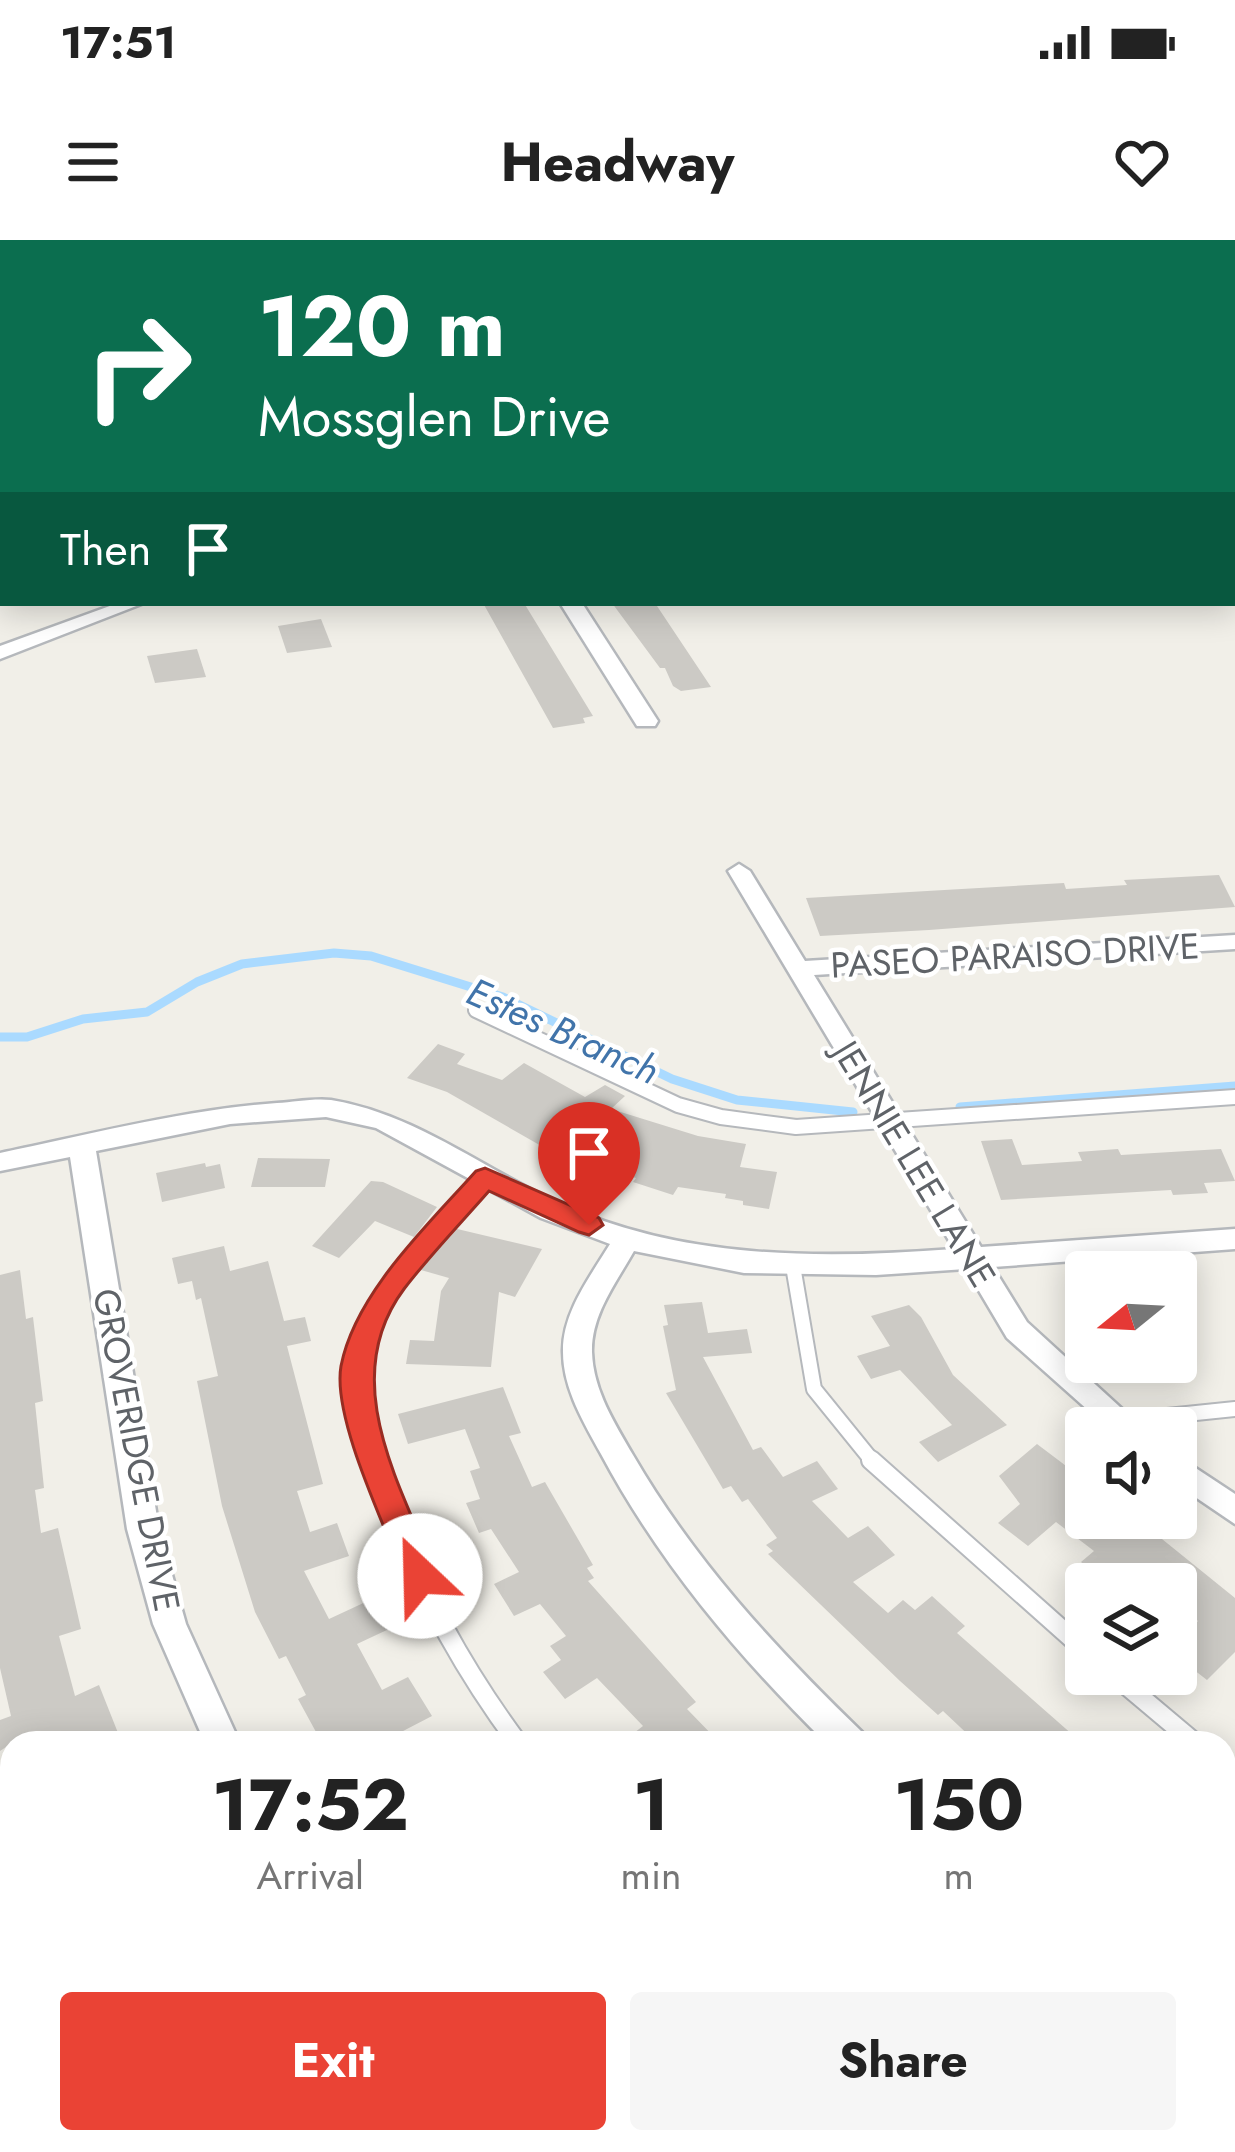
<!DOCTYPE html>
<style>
body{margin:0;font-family:Jost,sans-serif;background:#f6f6f6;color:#222;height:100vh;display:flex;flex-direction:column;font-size:45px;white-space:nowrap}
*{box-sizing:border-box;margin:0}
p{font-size:39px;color:#767676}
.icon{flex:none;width:66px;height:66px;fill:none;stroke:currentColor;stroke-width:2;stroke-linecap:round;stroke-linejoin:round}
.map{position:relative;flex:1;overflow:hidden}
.drawer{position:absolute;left:0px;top:1491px;width:1236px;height:423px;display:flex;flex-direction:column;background:#fff;border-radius:36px 36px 0 0;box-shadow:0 6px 30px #0003}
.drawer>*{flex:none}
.hud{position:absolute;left:0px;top:0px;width:1236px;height:366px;box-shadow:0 6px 30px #0003;background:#0b6e4f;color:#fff;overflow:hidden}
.needle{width:78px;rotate:252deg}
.buttons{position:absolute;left:1065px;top:1011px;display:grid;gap:24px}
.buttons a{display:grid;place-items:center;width:132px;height:132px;border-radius:12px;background:#fff;box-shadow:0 6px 30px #0003;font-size:60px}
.pin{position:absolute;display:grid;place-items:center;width:102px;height:102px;color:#fff;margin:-123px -51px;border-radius:50% 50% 50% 0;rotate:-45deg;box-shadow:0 0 12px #0007}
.pin .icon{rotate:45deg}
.me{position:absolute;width:132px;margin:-66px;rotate:336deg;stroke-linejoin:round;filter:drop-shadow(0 0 9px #0008)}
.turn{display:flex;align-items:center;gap:42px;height:252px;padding:0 60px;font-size:54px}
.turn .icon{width:156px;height:156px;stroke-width:2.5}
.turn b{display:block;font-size:84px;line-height:102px}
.then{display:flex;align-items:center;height:114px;padding:0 60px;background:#0003;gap:24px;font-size:45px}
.eta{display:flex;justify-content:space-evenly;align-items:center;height:204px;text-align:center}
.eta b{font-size:72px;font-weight:700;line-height:84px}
.primary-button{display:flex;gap:24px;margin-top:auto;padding:24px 60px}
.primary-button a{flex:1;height:138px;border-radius:12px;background:#ea4335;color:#fff;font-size:48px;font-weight:700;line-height:138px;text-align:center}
.primary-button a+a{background:#f6f6f6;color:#222}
.status{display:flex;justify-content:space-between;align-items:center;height:84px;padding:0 60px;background:#fff;direction:ltr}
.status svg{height:33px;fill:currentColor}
header{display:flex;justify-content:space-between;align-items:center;height:156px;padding:0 60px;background:#fff;font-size:54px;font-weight:700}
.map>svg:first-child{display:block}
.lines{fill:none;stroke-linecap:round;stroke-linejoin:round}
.stream{stroke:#aadaff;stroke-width:9}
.building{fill:#cccac5}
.service-far2-casing{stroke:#b5b8bc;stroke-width:10}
.service-far1-casing{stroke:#b5b8bc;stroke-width:18}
.service-casing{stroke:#b5b8bc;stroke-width:22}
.minor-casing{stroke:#b5b8bc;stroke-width:5}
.tertiary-casing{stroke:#b5b8bc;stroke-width:5}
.secondary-casing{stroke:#b6babf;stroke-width:5}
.service-far2{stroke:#fff;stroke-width:8}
.service-far1{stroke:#fff;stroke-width:14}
.service{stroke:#fff;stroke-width:18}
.minor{fill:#fff;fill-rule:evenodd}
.tertiary{fill:#fff;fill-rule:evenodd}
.secondary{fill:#fff;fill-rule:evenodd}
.route{fill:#ea4335;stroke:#982c22;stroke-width:3}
.labels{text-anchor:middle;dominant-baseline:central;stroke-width:9;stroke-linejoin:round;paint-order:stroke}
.street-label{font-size:36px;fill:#5f6368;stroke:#fff}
.water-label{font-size:39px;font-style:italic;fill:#4174aa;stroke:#fff}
</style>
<div class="status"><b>17:51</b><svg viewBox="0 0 49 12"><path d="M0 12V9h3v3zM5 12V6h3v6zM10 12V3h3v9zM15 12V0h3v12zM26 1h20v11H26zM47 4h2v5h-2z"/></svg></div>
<header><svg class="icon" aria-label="menu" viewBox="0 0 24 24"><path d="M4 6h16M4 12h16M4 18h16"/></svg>Headway<svg class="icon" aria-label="heart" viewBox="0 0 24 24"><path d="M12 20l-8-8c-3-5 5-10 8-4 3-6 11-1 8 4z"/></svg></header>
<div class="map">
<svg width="1235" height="1912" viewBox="0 0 1235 1912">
<rect width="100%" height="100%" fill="#f1efe8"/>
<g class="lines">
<g class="stream">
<polyline points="0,797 27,797 83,779 147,772 197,742 242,724 334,713 371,716 503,757 672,839 737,860 853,872"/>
<polyline points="960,867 1235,846"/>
</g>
</g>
<g class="building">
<polygon points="483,363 524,363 593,476 583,478 585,483 553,488"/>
<polygon points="612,363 655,363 711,447 681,451 673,446 665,428 660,428"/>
<polygon points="321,379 332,407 287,413 278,386"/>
<polygon points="197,409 206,437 155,443 147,416"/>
<polygon points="1219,635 1235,667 929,690 820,696 806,658 1064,643 1066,649 1127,645 1124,640"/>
<polygon points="438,804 465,814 457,824 502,840 524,823 585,857 605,845 625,856 611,869 698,896 746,904 740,927 777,932 769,969 743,965 743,961 725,958 726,954 678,947 673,955 633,942 636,938 593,924 567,908 557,915 447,852 407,838"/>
<polygon points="1012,899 1022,925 1082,921 1078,912 1118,909 1121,915 1221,909 1235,941 1204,943 1208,953 1173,955 1171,950 1001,960 981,901"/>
<polygon points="258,918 330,919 325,947 251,947"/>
<polygon points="205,923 206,927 220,924 225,948 162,962 156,933"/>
<polygon points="371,941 383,942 437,967 414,997 375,981 339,1018 312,1006"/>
<polygon points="453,988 542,1009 515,1057 499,1052 491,1127 406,1124 410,1100 434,1101 441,1051 449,1038 421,1030"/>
<polygon points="224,1006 230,1031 268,1021 284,1081 305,1077 311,1101 287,1106 323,1244 297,1251 310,1292 337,1283 349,1316 304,1331 329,1379 372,1359 389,1389 357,1404 382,1450 408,1437 432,1476 380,1503 322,1503 298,1459 306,1455 286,1416 279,1419 255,1372 222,1266 197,1141 218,1136 201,1058 196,1060 192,1041 178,1044 172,1018"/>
<polygon points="20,1030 26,1079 33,1077 43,1161 35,1163 44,1248 35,1250 41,1293 58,1288 81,1389 59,1396 75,1456 99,1445 122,1503 12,1503 0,1511 0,1480 11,1476 0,1428 0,1035"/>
<polygon points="702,1062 708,1093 747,1089 752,1113 703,1117 753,1210 761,1207 783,1237 817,1221 838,1249 812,1261 848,1298 868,1286 895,1315 853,1342 888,1373 903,1360 915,1370 932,1356 965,1386 957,1393 1082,1503 977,1503 943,1471 938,1475 900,1441 768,1314 773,1311 766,1305 777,1298 748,1259 742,1262 731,1246 723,1249 666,1153 676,1150 663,1086 668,1085 664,1065"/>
<polygon points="909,1065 921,1077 953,1135 1007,1185 938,1222 919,1202 952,1185 900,1130 871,1139 857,1116 890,1106 871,1076"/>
<polygon points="503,1147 521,1193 509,1196 532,1247 545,1242 593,1325 587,1328 594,1338 588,1341 696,1462 687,1469 720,1503 621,1503 643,1486 597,1438 565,1459 543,1432 561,1420 550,1406 566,1396 540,1364 514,1376 494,1344 519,1332 491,1289 479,1293 466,1263 480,1259 470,1231 480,1228 465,1189 408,1204 398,1174"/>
<polygon points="1037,1204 1086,1241 1086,1278 1136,1278 1235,1358 1235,1412 1207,1440 1176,1416 1176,1402 1198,1381 1176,1364 1176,1344 1084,1344 1096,1334 1081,1322 1094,1311 1056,1282 1028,1306 998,1283 1020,1264 999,1236"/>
</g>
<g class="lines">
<g class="service-far2-casing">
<polyline id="service-far2" points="995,3 1021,0"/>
</g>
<g class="service-far1-casing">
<g id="service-far1">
<polyline points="476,770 678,865 721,877 796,887 1235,857"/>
<polyline points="793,1026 814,1149 874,1223"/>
<polyline points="1119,1181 1235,1169"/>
<path d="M374,1223C364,1193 354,1162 356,1131C361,1056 438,990 485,938"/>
</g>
</g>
<g class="service-casing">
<g id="service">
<path d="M373,1220C405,1322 454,1417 518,1503"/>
<polyline points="871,1220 1086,1411"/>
<polyline points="1113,1434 1195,1503"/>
<polyline points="1224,1528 1235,1538"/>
<polyline points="0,1733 12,1763"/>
<polyline points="66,1902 70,1912"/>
<polyline points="911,1902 917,1912"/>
</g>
</g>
<g class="minor-casing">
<g id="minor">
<polygon points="127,0 141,0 142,3 128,3"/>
<polygon points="489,0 503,0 505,3 491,3"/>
<polygon points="664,0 679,0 681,3 666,3"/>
<rect x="0" y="81" width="3" height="8"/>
<polygon points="118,363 144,363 0,419 0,406"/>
<path d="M739,624L750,631L805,721L1235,695V709L814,735L981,1007L1235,989V1009L993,1027L1027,1082L1143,1188H1108L1007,1098L966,1029L876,1035L744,1033L634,1011C616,1043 591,1075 592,1112C593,1150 615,1184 633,1215C694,1320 775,1408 862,1492L867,1503H826C738,1416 660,1324 601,1214C584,1183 563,1149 563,1112C562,1073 590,1037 610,1004L541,978L376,888L326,877L230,884L96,911L159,1289L186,1384L240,1503H205L153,1384L127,1289L70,917L0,931V913C91,894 184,870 277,863C294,862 314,858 331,860C417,874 484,930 561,964C685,1020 821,1019 954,1009L728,631Z"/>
<polygon points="1176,1215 1235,1254 1235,1284 1176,1244"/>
<polygon points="1224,1851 1235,1856 1235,1909 1220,1902 1224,1902"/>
</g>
</g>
<g class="tertiary-casing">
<g id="tertiary">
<polygon points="304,0 320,0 322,3 306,3"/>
<polygon points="560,363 582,363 658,481 655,486 637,486"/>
</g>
</g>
<g class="secondary-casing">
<g id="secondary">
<polygon points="1071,0 1113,0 1069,3"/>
<polygon points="1165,0 1208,0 1163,3"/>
<polygon points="3,136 3,150 0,151 0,137"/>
</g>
</g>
<use href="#service-far2" class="service-far2"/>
<use href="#service-far1" class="service-far1"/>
<use href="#service" class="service"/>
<use href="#minor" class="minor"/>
<use href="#tertiary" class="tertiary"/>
<use href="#secondary" class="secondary"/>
</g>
<path class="route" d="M485,928L599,978L603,985L589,995L579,992L489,951C461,983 430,1015 404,1049C336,1140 401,1246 437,1336L432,1346L420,1350L409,1346L404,1336C385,1286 332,1178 341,1126C355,1053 428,985 476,931Z"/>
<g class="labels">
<g class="street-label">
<text transform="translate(1015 715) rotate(-3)">PASEO PARAISO DRIVE</text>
<text transform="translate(915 924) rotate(59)">JENNIE LEE LANE</text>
<text transform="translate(137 1210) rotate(79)">GROVERIDGE DRIVE</text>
</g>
<g class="water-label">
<text transform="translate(563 791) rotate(24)">Estes Branch</text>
</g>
</g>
</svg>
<div class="buttons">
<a><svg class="needle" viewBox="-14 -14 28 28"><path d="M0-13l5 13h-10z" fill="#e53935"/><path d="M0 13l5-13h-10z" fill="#767676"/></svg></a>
<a><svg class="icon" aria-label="sound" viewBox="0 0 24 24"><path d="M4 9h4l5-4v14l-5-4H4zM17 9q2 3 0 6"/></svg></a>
<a><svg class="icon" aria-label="layers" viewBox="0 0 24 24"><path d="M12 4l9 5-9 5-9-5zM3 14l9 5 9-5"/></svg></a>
</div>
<div class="pin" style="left:589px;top:985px;background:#d93025"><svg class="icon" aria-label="arrive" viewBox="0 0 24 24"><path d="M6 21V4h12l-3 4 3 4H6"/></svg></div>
<svg class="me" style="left:420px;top:1336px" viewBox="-20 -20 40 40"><circle r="19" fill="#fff"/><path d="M0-13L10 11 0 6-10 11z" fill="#ea4335"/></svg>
<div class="hud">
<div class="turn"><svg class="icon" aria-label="right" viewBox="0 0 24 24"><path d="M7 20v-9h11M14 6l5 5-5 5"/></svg><div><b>120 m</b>Mossglen Drive</div></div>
<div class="then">Then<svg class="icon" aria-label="arrive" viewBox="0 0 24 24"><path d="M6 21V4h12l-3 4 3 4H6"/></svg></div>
</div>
<section class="drawer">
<div class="eta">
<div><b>17:52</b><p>Arrival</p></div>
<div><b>1</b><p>min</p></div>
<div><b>150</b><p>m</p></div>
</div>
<div class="primary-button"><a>Exit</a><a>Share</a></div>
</section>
</div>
